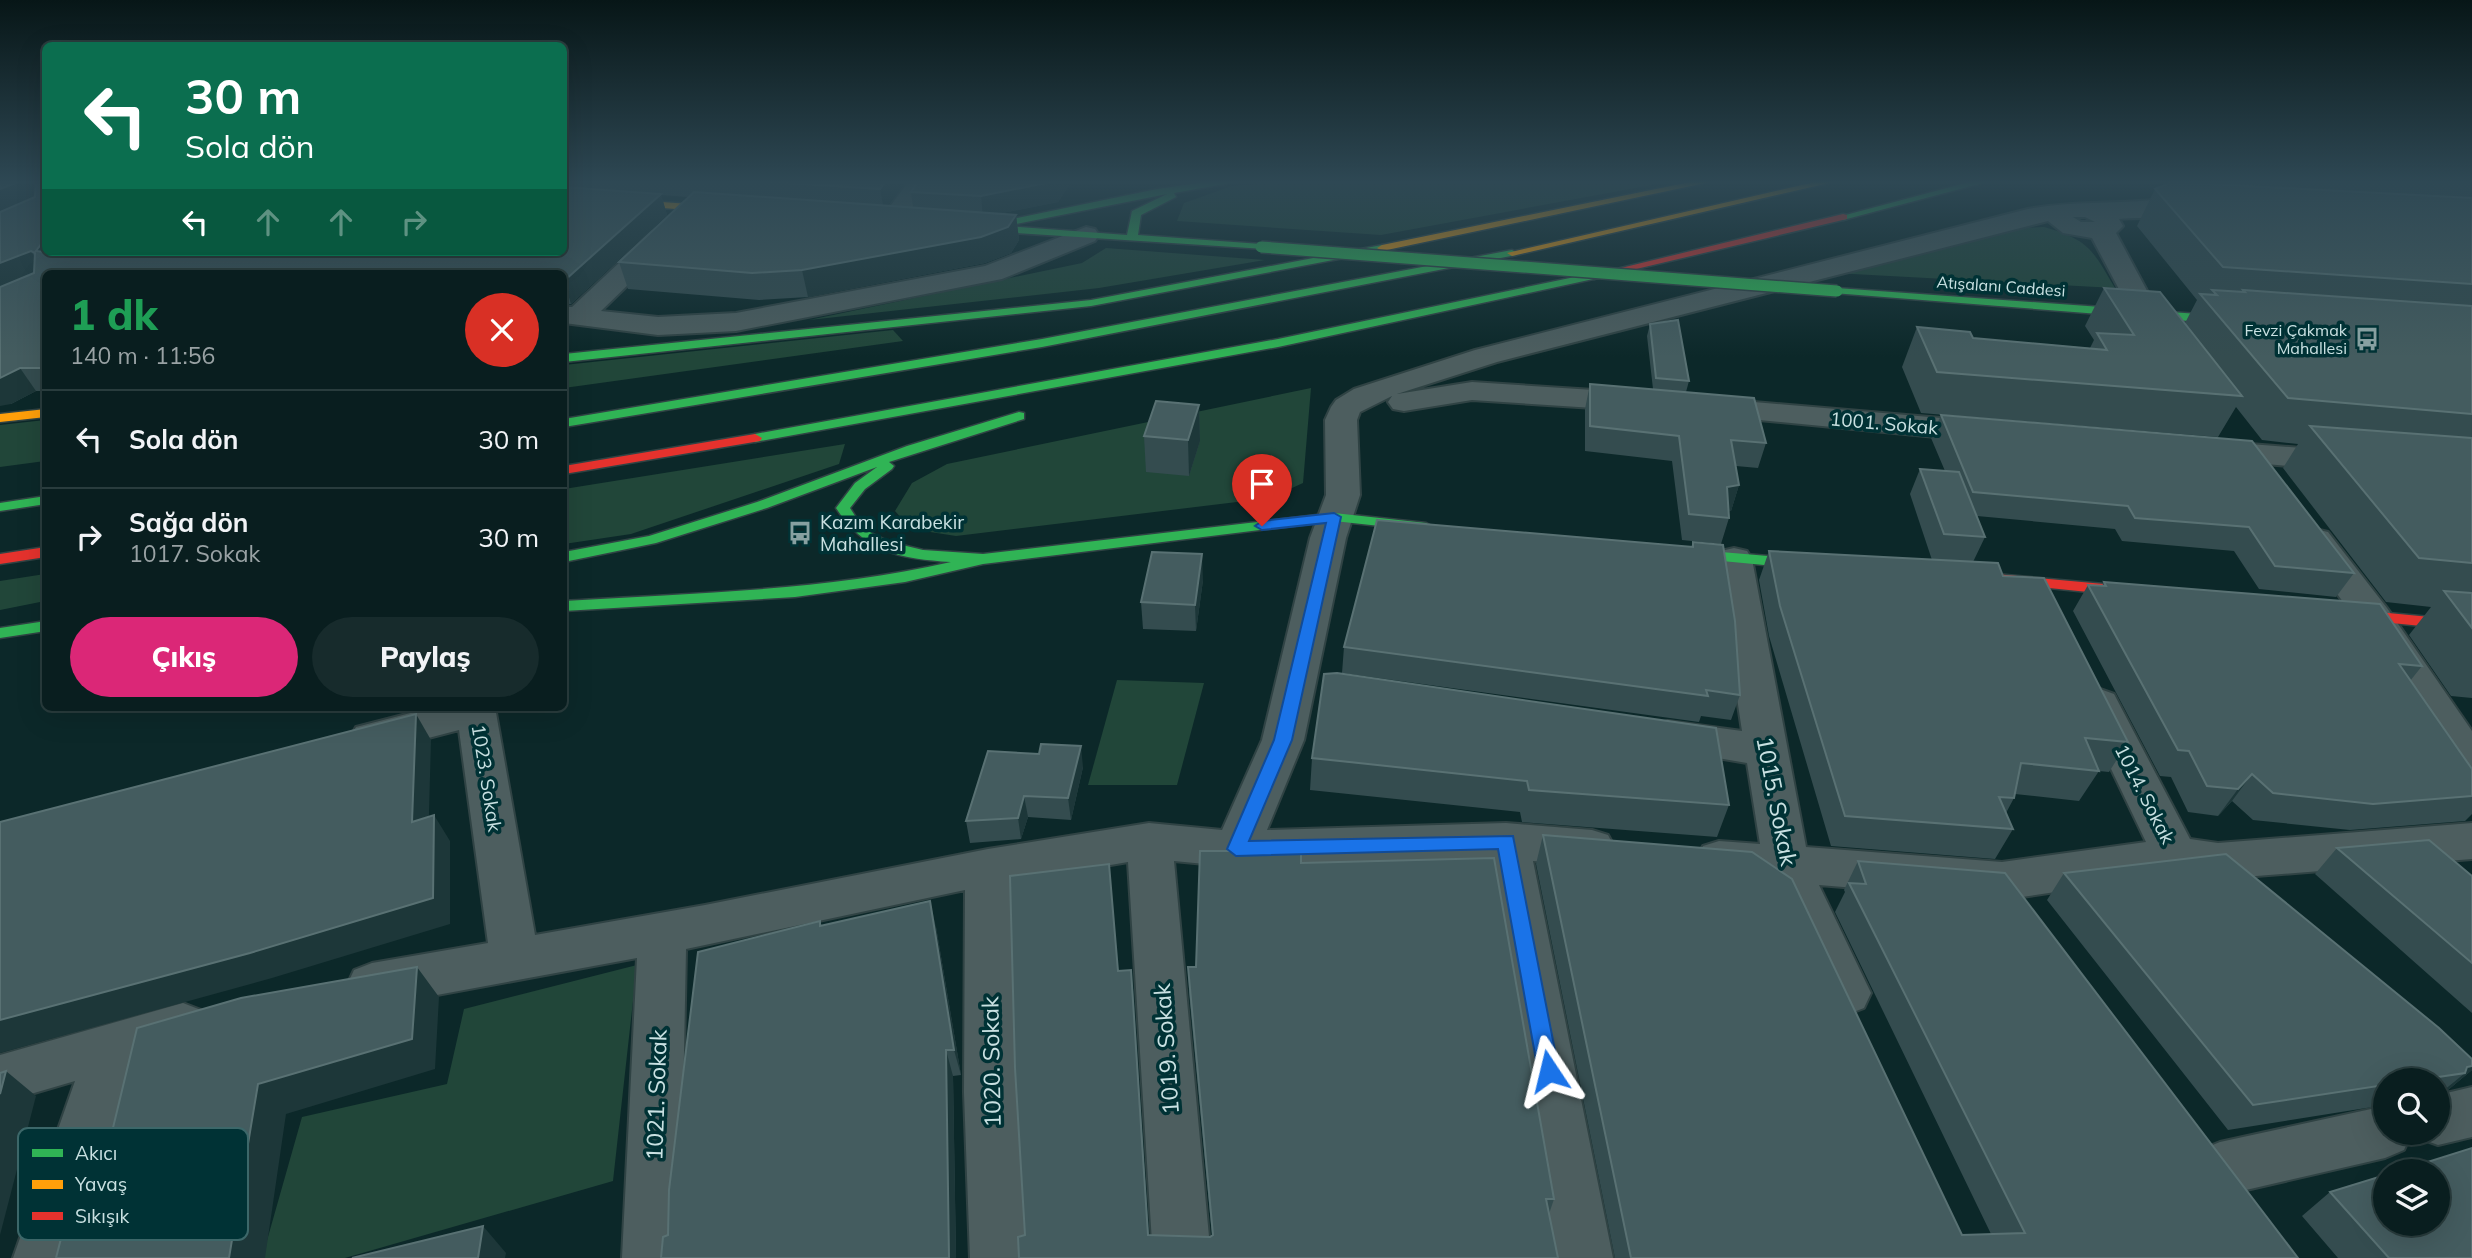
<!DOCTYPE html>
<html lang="tr">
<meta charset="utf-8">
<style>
body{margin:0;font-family:Mulish,sans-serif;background:#172b2c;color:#f1f3f6;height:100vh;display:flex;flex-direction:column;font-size:26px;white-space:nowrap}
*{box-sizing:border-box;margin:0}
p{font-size:23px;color:#99a2a4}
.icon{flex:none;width:38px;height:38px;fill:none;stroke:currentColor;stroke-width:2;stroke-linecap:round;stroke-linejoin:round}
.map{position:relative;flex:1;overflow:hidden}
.panel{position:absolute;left:42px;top:270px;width:525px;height:441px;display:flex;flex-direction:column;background:#091e1f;border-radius:10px;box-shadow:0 7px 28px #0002,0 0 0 2px #293c3d}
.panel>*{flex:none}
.guide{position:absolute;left:42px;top:42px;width:525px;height:214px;border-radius:10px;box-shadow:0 7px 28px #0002,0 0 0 2px #293c3d;background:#0b6e4f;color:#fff;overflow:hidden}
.tools{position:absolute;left:2373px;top:1068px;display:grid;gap:14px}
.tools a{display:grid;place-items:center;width:77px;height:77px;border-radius:50%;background:#091e1f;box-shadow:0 7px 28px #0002,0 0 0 2px #293c3d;font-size:35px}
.pin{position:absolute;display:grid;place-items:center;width:60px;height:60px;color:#fff;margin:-72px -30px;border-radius:50% 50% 50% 0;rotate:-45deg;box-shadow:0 0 7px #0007}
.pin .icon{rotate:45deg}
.me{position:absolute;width:77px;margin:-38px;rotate:350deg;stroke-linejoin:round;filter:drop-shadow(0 0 5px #0008)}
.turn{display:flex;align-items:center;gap:24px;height:147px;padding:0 28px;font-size:32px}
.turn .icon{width:91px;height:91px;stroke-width:2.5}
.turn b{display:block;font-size:49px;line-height:60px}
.lanes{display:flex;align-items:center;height:66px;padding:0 28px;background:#0003;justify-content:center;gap:35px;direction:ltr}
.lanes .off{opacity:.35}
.round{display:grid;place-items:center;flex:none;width:74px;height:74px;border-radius:37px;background:#172b2c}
.summary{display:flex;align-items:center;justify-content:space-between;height:119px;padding:0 28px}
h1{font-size:42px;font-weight:800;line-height:52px;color:#1e9e55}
.primary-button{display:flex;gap:14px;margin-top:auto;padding:14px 28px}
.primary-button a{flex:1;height:80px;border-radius:42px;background:#db2777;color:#fff;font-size:28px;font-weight:800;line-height:80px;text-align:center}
.primary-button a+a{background:#172b2c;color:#f1f3f6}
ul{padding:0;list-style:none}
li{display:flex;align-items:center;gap:21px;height:98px;padding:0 28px;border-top:2px solid #293c3d}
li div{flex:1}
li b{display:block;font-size:26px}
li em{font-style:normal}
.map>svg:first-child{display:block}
.green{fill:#214639}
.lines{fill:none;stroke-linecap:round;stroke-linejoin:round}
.street-casing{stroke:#304344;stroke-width:4}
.fast-casing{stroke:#304344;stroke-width:3}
.slow-casing{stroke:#304344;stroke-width:3}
.jam-casing{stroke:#304344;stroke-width:3}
.street{fill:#4d5e5f;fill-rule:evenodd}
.fast{fill:#30b455;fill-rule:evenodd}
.slow{fill:#ff9f0a;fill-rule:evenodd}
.jam{fill:#e5322d;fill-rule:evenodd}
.fast-bridge-casing{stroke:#304344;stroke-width:14;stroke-linecap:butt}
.fast-bridge{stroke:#30b455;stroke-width:11}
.wall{fill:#344c4f}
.shaded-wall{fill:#1d3739}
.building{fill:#445c5f;stroke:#597173;stroke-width:2}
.route{fill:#1a73e8;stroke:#114b97;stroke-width:2}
.labels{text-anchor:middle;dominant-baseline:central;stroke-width:7;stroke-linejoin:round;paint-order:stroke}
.far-street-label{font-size:16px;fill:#c9e1e2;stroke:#003235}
.far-poi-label{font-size:16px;fill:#c9e1e2;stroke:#003235;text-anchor:end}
.street-label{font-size:19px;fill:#c9e1e2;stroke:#003235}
.poi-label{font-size:19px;fill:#c9e1e2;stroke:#003235;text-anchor:start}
.near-street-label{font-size:23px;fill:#c9e1e2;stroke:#003235}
.key{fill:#003235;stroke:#3c6769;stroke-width:2}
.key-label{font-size:19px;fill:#c9e1e2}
</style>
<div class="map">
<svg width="2472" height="1258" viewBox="0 0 2472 1258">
<rect width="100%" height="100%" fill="#0c2829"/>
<g class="green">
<polygon points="1673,181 1381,235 1177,221 1184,203 1232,186 1283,182"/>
<path d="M2044,227C2089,240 2092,249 2115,288L1834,273L2020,228Z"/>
<polygon points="1106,248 1265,260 1099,288 809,320 1082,263"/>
<polygon points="893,330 903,341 564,388 564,365"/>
<polygon points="1311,388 1303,483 1270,498 956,536 911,529 895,511 912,483 947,464"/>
<polygon points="45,420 45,461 0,467 0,425"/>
<polygon points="845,444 839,464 631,534 564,544 564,489"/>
<polygon points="45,574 45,601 0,610 0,581"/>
<polygon points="1117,680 1204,683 1177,785 1088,785"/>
<polygon points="637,965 613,1181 345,1258 262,1258 302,1117 447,1084 464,1009"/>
</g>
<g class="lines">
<g class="street-casing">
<g id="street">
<polygon points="909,181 934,181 901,226 883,226 879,221"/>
<path d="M2153,200L2206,205L2210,210L2206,215C2184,221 2144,216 2119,219L2123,226L2116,233L2159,313L2176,335L2171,341L2161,344L2151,341L2132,314L2092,238L2063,233L2048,221L1497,362L1397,394L1472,382L1640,393L1651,395L1656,402L1651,409L1640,411L1472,400L1404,411L1393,409L1388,402L1392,396L1360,412L1357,420L1360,495L1346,538L1304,740L1267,830L1506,823L1592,830L1608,835L1615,848L1608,861L1592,866L1533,861L1613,1258H1555L1487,859L1236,867L1174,861L1211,1258H1153L1128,862L1011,882L1018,1093L1028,1258H970L964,1093L965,890L686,949L680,1258H622L637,958L372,1007L354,1000L347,985L354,970L372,963L488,943L459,730L371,753L356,749L350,738L356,727L434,707H495L535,935L705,905L988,849L1149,823L1222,830L1262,740L1310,538L1326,495L1325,420L1331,407L1336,400L1354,389L1475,350L2028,209C2070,201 2110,204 2153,200ZM2073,217H2085L2095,222H2081Z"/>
<polygon points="1086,227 1095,229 1099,235 1095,241 1002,279 736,331 658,335 564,323 564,307 572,307 652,232 670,232 674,238 670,244 601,311 658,317 736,313 985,266"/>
<polygon points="1707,398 1988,422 1999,425 2004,432 1999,439 1988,442 1696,414 1691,407 1696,400"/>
<polygon points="2212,441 2341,451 2353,454 2358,461 2353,468 2341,471 2200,458 2196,451 2200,444"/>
<polygon points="2315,529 2328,532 2387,608 2472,731 2472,780 2457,775 2361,626 2297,540 2302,532"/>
<polygon points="1734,548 1747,551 1752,559 1806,847 2002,862 2146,842 2080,704 2086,694 2100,689 2114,694 2190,839 2218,843 2472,823 2472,859 2218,879 2176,874 2002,900 1819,885 1871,993 1864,1008 1846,1015 1828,1008 1770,881 1719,877 1703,872 1696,859 1703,846 1719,841 1760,844 1747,763 1653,747 1647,736 1653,725 1668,721 1742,731 1716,559 1721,551"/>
<polygon points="183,1003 201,1010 209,1026 201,1042 134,1063 71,1258 13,1258 75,1081 0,1103 0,1055"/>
<polygon points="2472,1087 2472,1137 2438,1145 2419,1138 2416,1132 2438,1132 2438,1095"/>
<polygon points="2385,1106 2385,1132 2412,1132 2404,1150 2385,1158 2220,1196 2200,1188 2192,1169 2200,1150 2220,1142"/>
</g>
</g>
<g class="fast-casing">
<g id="fast">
<path d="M1213,181H1241L1174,193L1176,197L1141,215L1138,235L1261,244L1266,247L1265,249L967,230L962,227L967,224L983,225L1157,189ZM1167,194L1132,211L1127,235L1006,226Z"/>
<polygon points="1973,181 1990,181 1843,220 1838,217"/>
<polygon points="1382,245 1387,248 1386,250 1091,306 564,362 564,354 1091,300"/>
<polygon points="1512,250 1517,253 1516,255 1042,347 564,427 564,419 1042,339"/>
<polygon points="1594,273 1598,274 1598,278 1278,347 755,442 748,438 755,434 1278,339"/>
<polygon points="1837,288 2240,317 2246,321 2240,325 1833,293 1833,289"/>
<path d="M1019,412L1024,413V419L889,462L894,466L892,469L865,489L850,508L859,522L873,534L890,542L923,550L983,554L1334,513L1426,523L1433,527L1426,531L1334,521L983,564L905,582L795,597L564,611V601C694,593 824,591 951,562C901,559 864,552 836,508L855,483L877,467L767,508L656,543L564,562V552L649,536L757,502L907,446Z"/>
<polygon points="46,496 46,504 0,511 0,503"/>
<polygon points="1674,548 1816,560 1823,565 1816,570 1669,556 1667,553 1669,550"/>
<polygon points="46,621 46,631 0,638 0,628"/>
</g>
</g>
<g class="slow-casing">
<g id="slow">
<polygon points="1695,181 1715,181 1382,251 1377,248 1382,245"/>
<polygon points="1819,181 1838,181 1512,256 1507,253"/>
<polygon points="564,195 732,207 737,210 732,213 564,201"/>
<polygon points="46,409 46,417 0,422 0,414"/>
</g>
</g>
<g class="jam-casing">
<g id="jam">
<polygon points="1843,214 1847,215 1847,219 1594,279 1588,276"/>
<polygon points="755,434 762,438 760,441 564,474 564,466"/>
<polygon points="46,547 46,557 0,564 0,554"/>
<polygon points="1995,574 2137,587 2145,592 2137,597 1990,582 1987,579 1990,576"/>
<polygon points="2336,608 2472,621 2472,631 2331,617 2328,613"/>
</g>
</g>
<use href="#street" class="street"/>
<use href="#fast" class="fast"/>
<use href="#slow" class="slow"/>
<use href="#jam" class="jam"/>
<g class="fast-bridge-casing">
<polyline id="fast-bridge" points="1261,247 1837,291"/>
</g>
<use href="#fast-bridge" class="fast-bridge"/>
</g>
<g class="wall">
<polygon points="0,181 46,181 46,252 393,252 391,253 564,252 564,181 906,181 887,206 913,207 911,192 918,181 1072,181 1058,202 1002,213 1016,215 1019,240 1011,253 985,263 808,297 759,300 628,289 619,262 689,197 661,195 667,215 571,304 564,305 564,273 46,273 46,391 36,391 11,404"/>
<polygon points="2207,181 2472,181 2472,698 2451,696 2409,635 2431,607 2386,602 2283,468 2298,444 2262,440 2236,407 2218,437 1921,413 1902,367 1917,327 1973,338 2090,348 2094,340 2085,326 2104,288 2185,323 2197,300 2137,226 2155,189 2205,183"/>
<polygon points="1650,324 1689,381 1686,392 1766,443 1758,468 1736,466 1739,485 1731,511 1728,511 1729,518 1721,544 1682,540 1672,461 1585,451 1585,409 1590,384 1653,389 1647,336"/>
<polygon points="1199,405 1200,441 1189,476 1146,472 1144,436"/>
<polygon points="1941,415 2252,441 2354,573 2336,597 2259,589 2234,551 2122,541 2115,529 1977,516 1985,537 1973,562 2003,576 2128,742 2109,772 2099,771 2079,801 2015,794 2014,798 2006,813 2013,829 1995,859 1831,846 1769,636 1759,580 1769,551 1932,560 1910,494 1920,469 1945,471 1931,438"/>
<polygon points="1693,542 1740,695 1731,720 1701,716 1699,722 1342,673 1344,647 1691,547"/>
<polygon points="1203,580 1196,631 1143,629 1141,602"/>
<polygon points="2104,582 2422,666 2410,681 2472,769 2472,814 2465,821 2350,830 2253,820 2232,801 2218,816 2188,812 2171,777 2160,776 2073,611 2088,585 2102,586"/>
<polygon points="1324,674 1729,805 1717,837 1522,822 1520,812 1310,790 1312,758"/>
<polygon points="1039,754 1083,767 1071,820 1028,817 1021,839 970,843 966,821"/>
<polygon points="1543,835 1962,1235 1991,1234 1835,912 1845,892 1844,890 1858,861 2298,1258 1615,1258 1536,864"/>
<polygon points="2337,848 2472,876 2472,1013 2315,874"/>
<polygon points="1301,863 1554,1199 1549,1214 1558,1258 1025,1235 1131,970 1149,1235 1210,1237 1212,1236 1189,993 1188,967 1196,967"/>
<polygon points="2064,873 2472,1070 2448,1090 2443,1091 2438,1096 2438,1080 2385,1080 2385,1105 2228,1130 2047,900"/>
<polygon points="820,921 822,926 936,927 961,1075 953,1076 956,1258 661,1258 668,1235"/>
<polygon points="2330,1192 2472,1258 2338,1258 2302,1216"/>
</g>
<g class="shaded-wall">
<polygon points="21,181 35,181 45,198 0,215 0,189"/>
<polygon points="886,181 906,181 884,210 880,189"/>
<polygon points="1056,181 1072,181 1058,202 983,217 981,196"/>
<polygon points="661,194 667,215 571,304 564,281"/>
<polygon points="1016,215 1019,240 1011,253 985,263 808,297 802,270"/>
<polygon points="46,241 46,252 84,252 56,265 36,251 42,243"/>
<polygon points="31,251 45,273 0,292 0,263"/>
<polygon points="254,252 293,252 266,273"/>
<polygon points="357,252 393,252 367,271"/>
<polygon points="20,368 36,391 11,404 0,406 0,378"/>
<polygon points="1199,405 1200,441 1189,476 1188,440"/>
<polygon points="1739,485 1731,511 1719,513 1727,487"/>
<polygon points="1202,554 1203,580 1196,631 1195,605"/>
<polygon points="416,714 431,740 428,848 412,822"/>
<polygon points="1081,746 1083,767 1071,820 1068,798"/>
<polygon points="2252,774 2232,801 2218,816 2238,789"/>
<polygon points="1024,796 1028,817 1021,839 1018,818"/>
<polygon points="434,815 450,841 450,924 272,978 0,1053 0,1020"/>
<polygon points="930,901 936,927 961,1075 954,1050"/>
<polygon points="417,967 439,997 435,1069 286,1114 265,1258 229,1258 258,1084"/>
<polygon points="1131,970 1134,996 1150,1258 1148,1235"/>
<polygon points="946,1050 953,1076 956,1258 949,1258"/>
<polygon points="2472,1066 2472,1070 2448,1090 2443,1091 2465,1073 2467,1067"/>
<polygon points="6,1071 36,1096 0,1235 0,1094"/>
<polygon points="483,1226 506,1253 505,1258 478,1258"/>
</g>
<g class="building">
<polygon points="0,181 21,181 0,189"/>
<polygon points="36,181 46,181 46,241 42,243 36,251 59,254 69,252 254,252 254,253 291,253 293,252 393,253 394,252 564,252 564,187 661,194 564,281 564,273 46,273 46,368 20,368 0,378 0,287 34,273 35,253 31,251 0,263 0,212 35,197"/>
<polygon points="756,181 886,181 880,189"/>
<polygon points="918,181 1056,181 981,196 911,192"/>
<polygon points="2172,182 2472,198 2472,284 2223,267 2155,189"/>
<polygon points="694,192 1016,215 1008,227 981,237 802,270 752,273 619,262"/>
<polygon points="2104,288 2160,292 2242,396 1937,372 1917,327 1970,332 1973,338 2107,350 2097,333 2134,335"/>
<polygon points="2212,290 2245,292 2243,290 2472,306 2472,414 2288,398 2200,294 2217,295"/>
<polygon points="1678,320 1689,381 1656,378 1650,324"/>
<polygon points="1590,384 1754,398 1766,443 1731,440 1739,485 1727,487 1729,518 1689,514 1679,436 1590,426"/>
<polygon points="1156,401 1199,405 1188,440 1144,436"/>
<polygon points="1941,415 2252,441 2354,573 2275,566 2249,527 2135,518 2128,506 1973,492"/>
<polygon points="2310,426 2472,438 2472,563 2419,558"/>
<polygon points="1920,469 1959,472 1985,537 1944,534"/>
<polygon points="1377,520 1693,547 1693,542 1723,545 1735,621 1740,695 1706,690 1708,696 1344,647"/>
<polygon points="1769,551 1998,563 2003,576 2044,578 2128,742 2085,738 2099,771 2021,763 2014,798 1999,797 2013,829 1845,816 1780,606"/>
<polygon points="1152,552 1202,554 1195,605 1141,602"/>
<polygon points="2104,582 2380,604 2422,666 2399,664 2472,769 2472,796 2373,804 2273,793 2252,774 2238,789 2207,786 2189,751 2178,750 2088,585 2106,586"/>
<polygon points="2444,591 2472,593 2472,628"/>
<polygon points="1337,673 1716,728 1729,805 1529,790 1527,781 1312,758 1324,674"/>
<polygon points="416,714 412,822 434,815 433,898 250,953 0,1020 0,822"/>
<polygon points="1041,744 1081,746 1068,798 1024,796 1018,818 966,821 988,751 1039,754"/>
<polygon points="1543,835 1752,852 1792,879 1962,1235 2025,1233 1849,883 1866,884 1858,861 2005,873 2298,1258 1631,1258"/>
<polygon points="2429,840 2472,876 2472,963 2337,848"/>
<polygon points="1200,851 1301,851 1301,863 1494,858 1554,1199 1546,1199 1558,1258 1019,1258 1018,1237 1025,1235 1015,1068 1010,876 1109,864 1118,971 1131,970 1148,1235 1210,1237 1213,1235 1188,967 1196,967"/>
<polygon points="2226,854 2439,1028 2472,1059 2472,1066 2467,1067 2465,1073 2418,1080 2385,1080 2385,1085 2253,1105 2064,873"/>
<polygon points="930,901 954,1050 946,1050 949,1258 661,1258 663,1237 668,1235 669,1190 698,952 820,921 820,926"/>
<polygon points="417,967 412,1039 258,1084 229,1258 56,1258 66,1219 93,1211 137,1028 241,998"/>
<polygon points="6,1071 0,1094 0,1073"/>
<polygon points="2472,1148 2472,1258 2389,1258 2330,1192 2385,1175 2385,1223 2438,1223 2438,1171 2399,1171"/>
<polygon points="483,1226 478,1258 352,1258"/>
</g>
<linearGradient id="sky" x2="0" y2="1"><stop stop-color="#071617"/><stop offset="0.51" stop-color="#2e4854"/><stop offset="1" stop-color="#2e4854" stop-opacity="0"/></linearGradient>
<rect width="2472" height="357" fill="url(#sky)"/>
<polygon class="route" points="1334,513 1341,517 1292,740 1249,841 1513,836 1559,1071 1556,1078 1549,1081 1541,1078 1538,1071 1498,849 1236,856 1227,849 1274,740 1326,523 1262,530 1255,526 1262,521"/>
<defs>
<g id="bus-bare" transform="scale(1.89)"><path d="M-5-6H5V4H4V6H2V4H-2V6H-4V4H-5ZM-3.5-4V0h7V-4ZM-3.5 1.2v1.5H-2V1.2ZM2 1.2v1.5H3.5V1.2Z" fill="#87a0a1" stroke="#003235" stroke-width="2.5" paint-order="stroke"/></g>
</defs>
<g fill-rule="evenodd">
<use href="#bus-bare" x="2367" y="339"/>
<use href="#bus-bare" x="800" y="533"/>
</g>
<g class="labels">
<g class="far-street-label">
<text transform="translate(2001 286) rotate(4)">Atışalanı Caddesi</text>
</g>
<g class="far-poi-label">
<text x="2347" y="330">Fevzi Çakmak<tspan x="2347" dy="18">Mahallesi</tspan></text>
</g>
<g class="street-label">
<text transform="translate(1884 423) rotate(5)">1001. Sokak</text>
<text transform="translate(487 778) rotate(81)">1023. Sokak</text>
<text transform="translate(2145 794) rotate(63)">1014. Sokak</text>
</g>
<g class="poi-label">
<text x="820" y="522">Kazım Karabekir<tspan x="820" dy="22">Mahallesi</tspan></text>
</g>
<g class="near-street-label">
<text transform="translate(1777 801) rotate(79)">1015. Sokak</text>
<text transform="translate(1166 1049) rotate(-94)">1019. Sokak</text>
<text transform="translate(991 1062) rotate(-91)">1020. Sokak</text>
<text transform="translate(656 1095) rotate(-88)">1021. Sokak</text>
</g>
</g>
<rect x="18" y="1128" width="230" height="112" rx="10" class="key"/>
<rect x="32" y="1149" width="31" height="8" fill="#30b455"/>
<rect x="32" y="1180" width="31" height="9" fill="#ff9f0a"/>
<rect x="32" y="1212" width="31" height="8" fill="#e5322d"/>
<g class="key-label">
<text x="75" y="1160">Akıcı</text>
<text x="75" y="1191">Yavaş</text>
<text x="75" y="1223">Sıkışık</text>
</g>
</svg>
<div class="tools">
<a><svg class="icon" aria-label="search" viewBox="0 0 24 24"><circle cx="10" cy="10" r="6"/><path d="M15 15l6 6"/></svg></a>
<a><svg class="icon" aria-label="layers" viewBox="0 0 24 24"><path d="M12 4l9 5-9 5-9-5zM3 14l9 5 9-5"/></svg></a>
</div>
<div class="pin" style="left:1262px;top:526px;background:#d93025"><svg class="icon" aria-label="arrive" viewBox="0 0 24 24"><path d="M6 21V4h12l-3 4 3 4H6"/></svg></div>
<svg class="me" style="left:1549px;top:1071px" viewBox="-20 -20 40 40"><path d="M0-17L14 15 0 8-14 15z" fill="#1a73e8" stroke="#fff" stroke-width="4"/></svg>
<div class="guide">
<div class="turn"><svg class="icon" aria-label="left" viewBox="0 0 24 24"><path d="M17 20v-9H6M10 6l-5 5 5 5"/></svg><div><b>30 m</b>Sola dön</div></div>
<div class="lanes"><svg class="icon" aria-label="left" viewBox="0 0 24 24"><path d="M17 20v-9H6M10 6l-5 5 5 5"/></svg><svg class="icon off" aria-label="ahead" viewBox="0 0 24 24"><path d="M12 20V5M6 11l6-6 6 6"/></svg><svg class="icon off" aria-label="ahead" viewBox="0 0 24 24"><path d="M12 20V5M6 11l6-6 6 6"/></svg><svg class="icon off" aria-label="right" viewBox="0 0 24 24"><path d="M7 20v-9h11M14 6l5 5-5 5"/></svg></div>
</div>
<section class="panel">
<div class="summary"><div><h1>1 dk</h1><p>140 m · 11:56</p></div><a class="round" style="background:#d93025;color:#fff"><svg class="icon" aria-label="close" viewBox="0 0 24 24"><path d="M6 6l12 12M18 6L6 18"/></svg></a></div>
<ul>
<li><svg class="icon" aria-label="left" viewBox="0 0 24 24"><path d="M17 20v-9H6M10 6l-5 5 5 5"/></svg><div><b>Sola dön</b></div><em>30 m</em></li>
<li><svg class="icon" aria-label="right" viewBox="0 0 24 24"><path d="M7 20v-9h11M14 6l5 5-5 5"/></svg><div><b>Sağa dön</b><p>1017. Sokak</p></div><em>30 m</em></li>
</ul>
<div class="primary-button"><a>Çıkış</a><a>Paylaş</a></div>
</section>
</div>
